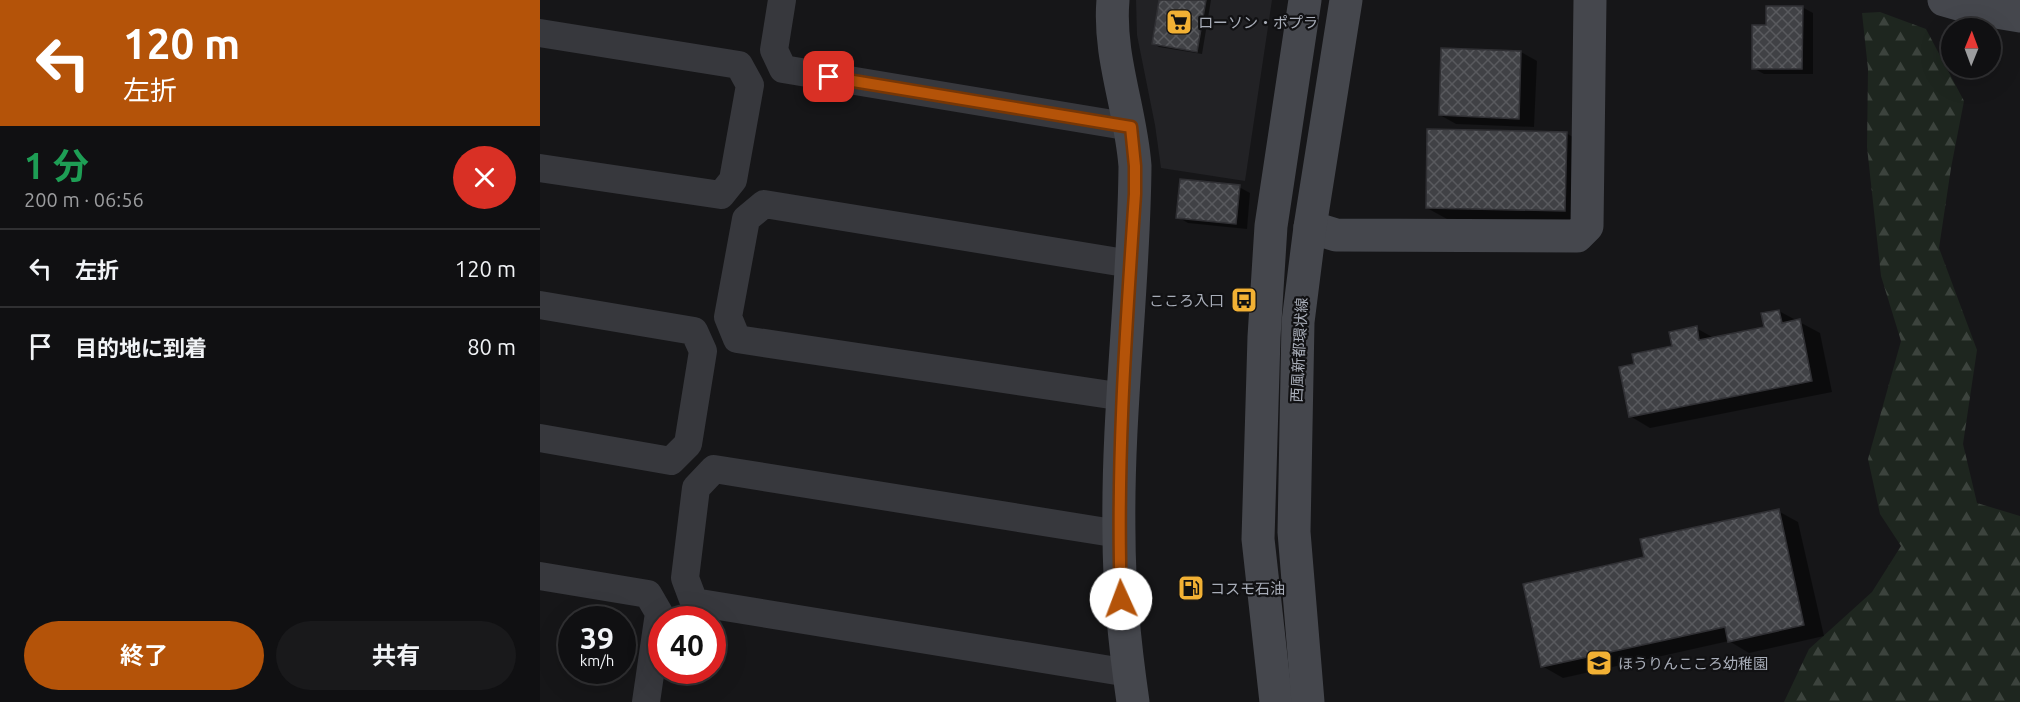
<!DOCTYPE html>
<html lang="ja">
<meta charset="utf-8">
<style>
body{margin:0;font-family:Ubuntu,"Noto Sans JP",sans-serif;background:#19191b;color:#f1f3f6;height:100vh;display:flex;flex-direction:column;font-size:22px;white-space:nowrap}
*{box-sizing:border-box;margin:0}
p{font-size:20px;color:#9c9d9f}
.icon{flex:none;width:33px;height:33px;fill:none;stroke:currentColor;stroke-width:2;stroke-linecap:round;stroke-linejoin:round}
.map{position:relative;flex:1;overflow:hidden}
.drawer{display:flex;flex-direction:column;background:#101012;width:540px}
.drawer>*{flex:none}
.banner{background:#b45309;color:#fff;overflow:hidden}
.needle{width:39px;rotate:1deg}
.controls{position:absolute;left:1401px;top:18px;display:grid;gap:12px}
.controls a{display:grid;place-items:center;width:60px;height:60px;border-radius:50%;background:#101012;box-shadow:0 6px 24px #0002,0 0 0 2px #303032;font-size:30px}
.speed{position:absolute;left:18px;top:606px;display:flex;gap:12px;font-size:30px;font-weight:700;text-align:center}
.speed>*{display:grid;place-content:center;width:78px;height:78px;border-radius:50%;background:#101012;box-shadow:0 6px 24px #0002,0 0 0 2px #303032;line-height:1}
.speed small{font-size:15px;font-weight:400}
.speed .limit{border:9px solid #d22;background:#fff;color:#111}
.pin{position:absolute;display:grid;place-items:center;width:51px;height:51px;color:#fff;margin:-26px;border-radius:12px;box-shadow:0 3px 9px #0006}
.me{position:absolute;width:66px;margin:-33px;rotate:358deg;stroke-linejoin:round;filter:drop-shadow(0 0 4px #0008)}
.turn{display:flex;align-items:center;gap:21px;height:126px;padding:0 24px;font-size:27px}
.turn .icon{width:78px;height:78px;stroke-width:2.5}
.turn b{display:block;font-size:42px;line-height:51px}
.round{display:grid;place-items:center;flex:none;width:63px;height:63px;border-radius:32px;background:#19191b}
.head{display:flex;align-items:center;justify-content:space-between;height:102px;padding:0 24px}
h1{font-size:36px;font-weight:700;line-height:45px;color:#1e9e55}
.cta{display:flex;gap:12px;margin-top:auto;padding:12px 24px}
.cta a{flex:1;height:69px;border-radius:36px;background:#b45309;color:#fff;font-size:24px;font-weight:700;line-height:69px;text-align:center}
.cta a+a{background:#19191b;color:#f1f3f6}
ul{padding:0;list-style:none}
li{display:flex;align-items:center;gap:18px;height:78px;padding:0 24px;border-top:2px solid #303032}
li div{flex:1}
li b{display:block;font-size:22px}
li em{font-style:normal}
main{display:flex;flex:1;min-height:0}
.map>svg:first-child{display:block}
.built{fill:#222225}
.forest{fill:url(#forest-firs)}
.shadow{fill:#0007}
.building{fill:url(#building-cross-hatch);stroke:#303034;stroke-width:1.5}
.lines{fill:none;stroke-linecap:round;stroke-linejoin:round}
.street{stroke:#37383d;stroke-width:28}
.secondary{stroke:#45474d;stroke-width:33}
.route-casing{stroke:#753606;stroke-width:15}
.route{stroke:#b45309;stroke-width:10}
.labels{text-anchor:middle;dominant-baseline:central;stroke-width:4.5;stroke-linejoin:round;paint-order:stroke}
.poi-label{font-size:15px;fill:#a8adb8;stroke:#111113;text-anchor:start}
.street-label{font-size:15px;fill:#a8adb8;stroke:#111113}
</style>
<main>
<section class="drawer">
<div class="banner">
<div class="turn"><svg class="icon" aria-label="left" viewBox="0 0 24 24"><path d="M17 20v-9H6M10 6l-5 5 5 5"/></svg><div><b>120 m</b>左折</div></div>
</div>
<div class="head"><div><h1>1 分</h1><p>200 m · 06:56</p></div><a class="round" style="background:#d93025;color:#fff"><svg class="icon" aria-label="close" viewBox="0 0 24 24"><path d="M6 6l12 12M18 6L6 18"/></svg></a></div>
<ul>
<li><svg class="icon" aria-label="left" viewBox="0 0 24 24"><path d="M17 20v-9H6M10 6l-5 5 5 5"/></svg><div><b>左折</b></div><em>120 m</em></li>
<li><svg class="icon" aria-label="arrive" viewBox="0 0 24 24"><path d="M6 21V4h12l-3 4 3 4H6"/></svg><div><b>目的地に到着</b></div><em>80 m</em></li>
</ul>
<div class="cta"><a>終了</a><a>共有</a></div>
</section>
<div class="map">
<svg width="1480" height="702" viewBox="0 0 1480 702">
<defs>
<pattern id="forest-firs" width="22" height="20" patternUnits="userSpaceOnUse" patternTransform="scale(1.5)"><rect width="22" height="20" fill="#1e261f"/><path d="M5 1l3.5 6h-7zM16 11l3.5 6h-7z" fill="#3c433d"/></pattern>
<pattern id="building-cross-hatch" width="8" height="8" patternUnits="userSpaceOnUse" patternTransform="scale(1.5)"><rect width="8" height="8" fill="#404145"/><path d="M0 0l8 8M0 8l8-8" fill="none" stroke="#595a5e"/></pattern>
</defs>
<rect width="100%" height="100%" fill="#161618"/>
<polygon class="built" points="596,0 732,0 705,181 621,168 615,125 597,35"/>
<polygon class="forest" points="1340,12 1386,29 1424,101 1411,168 1399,248 1437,350 1423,444 1437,503 1480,516 1480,702 1244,702 1269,649 1332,592 1361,546 1340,514 1328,459 1361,341 1341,276 1327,147 1328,69 1322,13"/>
<g class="shadow">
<polygon points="621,0 671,0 662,54 619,47 614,44"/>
<polygon points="1262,7 1273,13 1273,74 1224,74 1213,68"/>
<polygon points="981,52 997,61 994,127 916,124 900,115"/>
<polygon points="1026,133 1046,145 1045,222 907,219 887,208"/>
<polygon points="699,187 710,193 707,229 648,223 638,217"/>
<polygon points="1239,311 1280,333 1292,392 1110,428 1090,416 1095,366 1133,347 1156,328 1174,338 1226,329"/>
<polygon points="1238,511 1258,522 1284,636 1209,653 1189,641 1023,678 1002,666 1106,558"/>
</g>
<g class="building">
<polygon points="619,0 666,0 657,52 612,44"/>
<polygon points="1226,6 1263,6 1262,69 1212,69 1212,25 1226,25"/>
<polygon points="901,48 981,51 979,119 899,115"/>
<polygon points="887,129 1027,132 1025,211 886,208"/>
<polygon points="640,179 700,185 696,224 636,218"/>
<polygon points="1239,310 1242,323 1260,319 1272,381 1089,417 1079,367 1094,364 1092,354 1132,346 1129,332 1157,326 1159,340 1224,327 1221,313"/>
<polygon points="1239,509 1264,625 1188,642 1185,627 1001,667 983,584 1104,557 1100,539"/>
</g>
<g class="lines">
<g class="street">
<polyline points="242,0 234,50 243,69 591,127"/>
<polyline points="0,33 199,65 210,85 193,180 181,195 0,168"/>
<polyline points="0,305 154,331 163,351 148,444 131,461 0,438"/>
<polyline points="584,397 197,339 188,317 206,219 224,204 591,264"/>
<polyline points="579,534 174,469 156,488 145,578 154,602 589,673"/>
<polyline points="0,576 108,594 119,613 106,702"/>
</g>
<g class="secondary">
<path d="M573,0C568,56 591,110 595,166C594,289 577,411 579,534C579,590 585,647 593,702"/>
<polyline points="1404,0 1432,8 1480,16"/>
<polyline points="770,227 796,235 1037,236 1047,226 1050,0"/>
<polyline points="736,702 718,539 724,337 731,226 765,0"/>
<polyline points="768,702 754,532 758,322 770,227 806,0"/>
</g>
</g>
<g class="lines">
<g class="route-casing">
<path id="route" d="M289,77L591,127L595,166V194C586,328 576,464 581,599"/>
</g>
<use href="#route" class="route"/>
</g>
<defs>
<g id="supermarket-square" transform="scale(1.35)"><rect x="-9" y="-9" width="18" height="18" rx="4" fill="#f2b134" stroke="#111113"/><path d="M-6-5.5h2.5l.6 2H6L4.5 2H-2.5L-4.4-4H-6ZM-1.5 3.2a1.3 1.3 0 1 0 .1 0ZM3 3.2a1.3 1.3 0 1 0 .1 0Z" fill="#111"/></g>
<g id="bus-square" transform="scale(1.35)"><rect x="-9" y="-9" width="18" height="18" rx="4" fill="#f2b134" stroke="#111113"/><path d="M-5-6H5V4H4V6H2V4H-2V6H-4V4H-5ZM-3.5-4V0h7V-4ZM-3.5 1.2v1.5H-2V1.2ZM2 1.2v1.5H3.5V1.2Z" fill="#111"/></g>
<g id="fuel-square" transform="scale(1.35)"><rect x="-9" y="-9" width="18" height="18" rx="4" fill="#f2b134" stroke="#111113"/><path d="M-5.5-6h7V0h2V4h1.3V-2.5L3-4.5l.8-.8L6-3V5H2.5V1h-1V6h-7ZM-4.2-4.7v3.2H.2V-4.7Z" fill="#111"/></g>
<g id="school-square" transform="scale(1.35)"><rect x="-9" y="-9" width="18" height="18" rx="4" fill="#f2b134" stroke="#111113"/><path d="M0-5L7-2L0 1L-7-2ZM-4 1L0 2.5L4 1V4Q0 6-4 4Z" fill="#111"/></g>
</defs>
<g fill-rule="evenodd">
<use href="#supermarket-square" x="639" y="22"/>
<use href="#bus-square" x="704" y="300"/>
<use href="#fuel-square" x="651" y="588"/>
<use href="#school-square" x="1059" y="663"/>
</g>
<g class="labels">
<g class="poi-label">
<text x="658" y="22">ローソン・ポプラ</text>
<text x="684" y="300" text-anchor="end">こころ入口</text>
<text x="670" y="588">コスモ石油</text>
<text x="1078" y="663">ほうりんこころ幼稚園</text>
</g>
<g class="street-label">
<text transform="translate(759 350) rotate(-87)">西風新都環状線</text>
</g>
</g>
</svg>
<div class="controls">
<a><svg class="needle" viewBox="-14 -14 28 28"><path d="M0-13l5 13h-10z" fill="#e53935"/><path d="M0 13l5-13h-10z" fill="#9c9d9f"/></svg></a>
</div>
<div class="speed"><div>39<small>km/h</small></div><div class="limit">40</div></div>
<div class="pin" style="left:289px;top:77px;background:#d93025"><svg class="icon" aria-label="arrive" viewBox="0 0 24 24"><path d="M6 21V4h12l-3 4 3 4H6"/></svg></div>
<svg class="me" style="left:581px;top:599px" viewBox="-20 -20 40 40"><circle r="19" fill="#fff"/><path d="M0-13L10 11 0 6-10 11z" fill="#b45309"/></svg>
</div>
</main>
